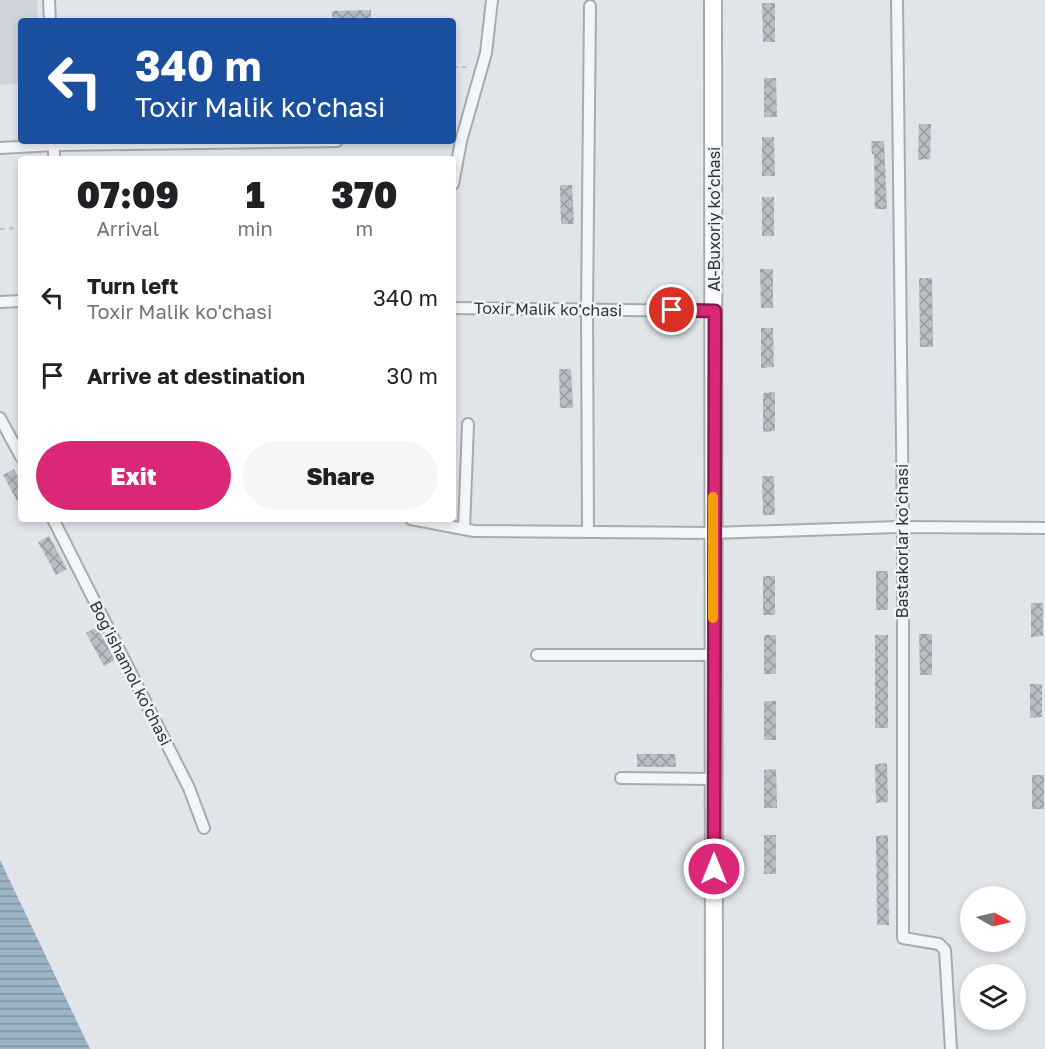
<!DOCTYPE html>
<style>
body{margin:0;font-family:"Golos Text",sans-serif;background:#f6f6f6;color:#202124;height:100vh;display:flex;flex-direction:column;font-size:22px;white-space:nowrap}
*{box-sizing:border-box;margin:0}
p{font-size:20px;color:#757577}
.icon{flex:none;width:33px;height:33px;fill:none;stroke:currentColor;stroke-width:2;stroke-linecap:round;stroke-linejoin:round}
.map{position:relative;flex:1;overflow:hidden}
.sheet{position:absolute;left:18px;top:156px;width:438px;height:366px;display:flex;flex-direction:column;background:#fff;border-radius:6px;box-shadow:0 3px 9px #0003}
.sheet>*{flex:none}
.hud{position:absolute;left:18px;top:18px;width:438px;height:126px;border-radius:6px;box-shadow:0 3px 9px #0003;background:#1a4fa0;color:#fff;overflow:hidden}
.needle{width:39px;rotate:98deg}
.fabs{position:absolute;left:960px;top:886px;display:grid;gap:12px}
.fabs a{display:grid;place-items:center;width:66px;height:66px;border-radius:50%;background:#fff;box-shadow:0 3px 9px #0003;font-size:30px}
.pin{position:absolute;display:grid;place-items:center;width:51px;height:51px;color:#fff;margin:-26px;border:3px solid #fff;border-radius:50%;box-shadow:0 2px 6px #0007}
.me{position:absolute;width:66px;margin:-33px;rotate:0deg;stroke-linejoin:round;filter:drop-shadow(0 0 4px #0008)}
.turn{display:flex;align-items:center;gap:21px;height:126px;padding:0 18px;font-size:27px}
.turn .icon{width:78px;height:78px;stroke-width:2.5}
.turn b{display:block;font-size:42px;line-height:51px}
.eta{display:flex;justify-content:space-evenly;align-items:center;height:102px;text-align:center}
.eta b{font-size:36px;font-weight:800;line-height:42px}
.primary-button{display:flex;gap:12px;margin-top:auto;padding:12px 18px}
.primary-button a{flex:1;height:69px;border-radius:36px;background:#db2777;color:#fff;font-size:24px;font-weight:800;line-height:69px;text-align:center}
.primary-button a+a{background:#f6f6f6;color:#202124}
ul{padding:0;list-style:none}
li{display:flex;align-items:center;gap:18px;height:78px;padding:0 18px}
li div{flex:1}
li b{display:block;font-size:22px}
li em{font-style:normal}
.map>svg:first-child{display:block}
.built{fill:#cfd4db}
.water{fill:url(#water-rules)}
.building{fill:url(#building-cross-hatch)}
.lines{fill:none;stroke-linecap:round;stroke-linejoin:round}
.street-casing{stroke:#a6abb3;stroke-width:14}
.secondary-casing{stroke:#a6abb3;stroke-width:20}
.path{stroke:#bbbfc4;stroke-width:2;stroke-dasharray:4.5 4.5;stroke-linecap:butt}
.street{stroke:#f3f5f7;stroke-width:10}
.secondary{stroke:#fff;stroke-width:16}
.route-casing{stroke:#8e194d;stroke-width:15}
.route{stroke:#db2777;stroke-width:10}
.slow{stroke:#f59e0b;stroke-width:10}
.labels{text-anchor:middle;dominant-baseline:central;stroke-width:5;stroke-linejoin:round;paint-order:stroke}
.street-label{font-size:16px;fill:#2a3340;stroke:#f0f3f6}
</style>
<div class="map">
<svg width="1045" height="1049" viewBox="0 0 1045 1049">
<defs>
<pattern id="water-rules" width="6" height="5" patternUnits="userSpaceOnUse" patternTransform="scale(1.5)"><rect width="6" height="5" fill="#9db4c7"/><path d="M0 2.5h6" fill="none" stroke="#8093a3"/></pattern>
<pattern id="building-cross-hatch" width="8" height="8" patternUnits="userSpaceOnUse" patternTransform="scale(1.5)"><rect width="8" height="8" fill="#b8bec5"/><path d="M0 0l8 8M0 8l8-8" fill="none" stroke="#969ba1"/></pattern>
</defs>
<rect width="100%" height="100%" fill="#e1e4e9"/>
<polygon class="built" points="0,0 37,0 38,21 21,21 21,83 0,85"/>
<polygon class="water" points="0,860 90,1049 0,1049"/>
<g class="building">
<polygon points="762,3 775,3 775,42 763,42"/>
<polygon points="371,10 371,21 332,21 332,11"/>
<polygon points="764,78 776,78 777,117 764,117"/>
<polygon points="919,124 931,124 930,159 918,160"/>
<polygon points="762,137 774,137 775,176 762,176"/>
<polygon points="871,141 884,141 887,209 875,209 874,154 872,154"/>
<polygon points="560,185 572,185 574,224 561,224"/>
<rect x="762" y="197" width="12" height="39"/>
<polygon points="760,269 773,269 773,308 761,308"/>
<polygon points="919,278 932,278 933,347 920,347"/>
<polygon points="761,328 773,328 774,367 761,368"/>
<polygon points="559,369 571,369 573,408 560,408"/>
<polygon points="775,392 775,431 763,432 763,393"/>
<polygon points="14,469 21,483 21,508 3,475"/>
<polygon points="762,476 774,476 775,515 763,515"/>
<polygon points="49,536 67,569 56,575 38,542"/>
<rect x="876" y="571" width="12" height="39"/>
<rect x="763" y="576" width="12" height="39"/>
<polygon points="1031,603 1043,603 1043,636 1031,637"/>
<polygon points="97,627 115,660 104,666 86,633"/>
<polygon points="919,634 932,634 932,675 920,675"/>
<rect x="764" y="635" width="12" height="39"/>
<rect x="875" y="635" width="13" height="93"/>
<polygon points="1030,684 1042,684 1042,717 1030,718"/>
<rect x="764" y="701" width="12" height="39"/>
<polygon points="637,754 675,754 676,767 637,767"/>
<polygon points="887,763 888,802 876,803 875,764"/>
<polygon points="776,769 777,808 764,808 764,770"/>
<rect x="1032" y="775" width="12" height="34"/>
<rect x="764" y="835" width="12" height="39"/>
<polygon points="888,835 889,925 877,925 876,836"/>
</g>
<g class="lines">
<g class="street-casing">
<g id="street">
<polyline points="49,0 50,21"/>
<polyline points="897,0 903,527 903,938 939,944 945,950 951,1049"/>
<polyline points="54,141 54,159"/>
<polyline points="0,148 54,145 337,141"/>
<polyline points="453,184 461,141 486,53 492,0"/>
<polyline points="0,302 21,301"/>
<polyline points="453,308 715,311"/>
<polyline points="0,418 21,457"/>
<polyline points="53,519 189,788 204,828"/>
<polyline points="411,519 474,531 713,533 898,527 1045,528"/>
<polyline points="464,529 468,424"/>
<polyline points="588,532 587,310 590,6"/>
<polyline points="537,655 713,655"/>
<polyline points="621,778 714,779"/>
</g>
</g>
<g class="secondary-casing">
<polyline id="secondary" points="713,0 714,1049"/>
</g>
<g class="path">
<polyline points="453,67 471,67"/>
<polyline points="0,229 21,228"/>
</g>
<use href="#street" class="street"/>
<use href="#secondary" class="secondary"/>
</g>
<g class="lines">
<g class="route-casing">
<polyline id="route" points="672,310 715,311 714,869"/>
</g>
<use href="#route" class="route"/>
<polyline class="slow" points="713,618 713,497"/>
</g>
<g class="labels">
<g class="street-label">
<text transform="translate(714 219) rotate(-90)">Al-Buxoriy ko'chasi</text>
<text transform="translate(548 309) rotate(1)">Toxir Malik ko'chasi</text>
<text transform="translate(902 541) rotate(-90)">Bastakorlar ko'chasi</text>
<text transform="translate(131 673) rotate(63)">Bog'ishamol ko'chasi</text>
</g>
</g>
</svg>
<div class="fabs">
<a><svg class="needle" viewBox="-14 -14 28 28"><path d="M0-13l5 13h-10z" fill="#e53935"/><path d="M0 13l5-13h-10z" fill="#757577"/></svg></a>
<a><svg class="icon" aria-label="layers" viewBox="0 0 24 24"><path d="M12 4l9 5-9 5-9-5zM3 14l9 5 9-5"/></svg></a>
</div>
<div class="pin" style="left:672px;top:310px;background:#d93025"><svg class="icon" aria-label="arrive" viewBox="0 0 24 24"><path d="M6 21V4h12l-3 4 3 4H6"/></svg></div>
<svg class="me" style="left:714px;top:869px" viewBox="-20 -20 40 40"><circle r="17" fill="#db2777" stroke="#fff" stroke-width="3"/><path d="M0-11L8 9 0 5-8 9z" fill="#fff"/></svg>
<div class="hud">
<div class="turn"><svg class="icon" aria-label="left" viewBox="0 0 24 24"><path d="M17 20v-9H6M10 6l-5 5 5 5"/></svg><div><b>340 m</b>Toxir Malik ko'chasi</div></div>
</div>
<section class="sheet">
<div class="eta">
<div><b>07:09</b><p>Arrival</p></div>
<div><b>1</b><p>min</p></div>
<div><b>370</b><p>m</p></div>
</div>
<ul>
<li><svg class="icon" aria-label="left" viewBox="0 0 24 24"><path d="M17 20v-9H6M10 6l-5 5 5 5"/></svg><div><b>Turn left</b><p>Toxir Malik ko'chasi</p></div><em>340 m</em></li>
<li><svg class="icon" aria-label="arrive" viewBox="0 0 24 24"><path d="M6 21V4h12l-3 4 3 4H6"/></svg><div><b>Arrive at destination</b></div><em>30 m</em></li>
</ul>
<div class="primary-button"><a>Exit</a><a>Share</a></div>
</section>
</div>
